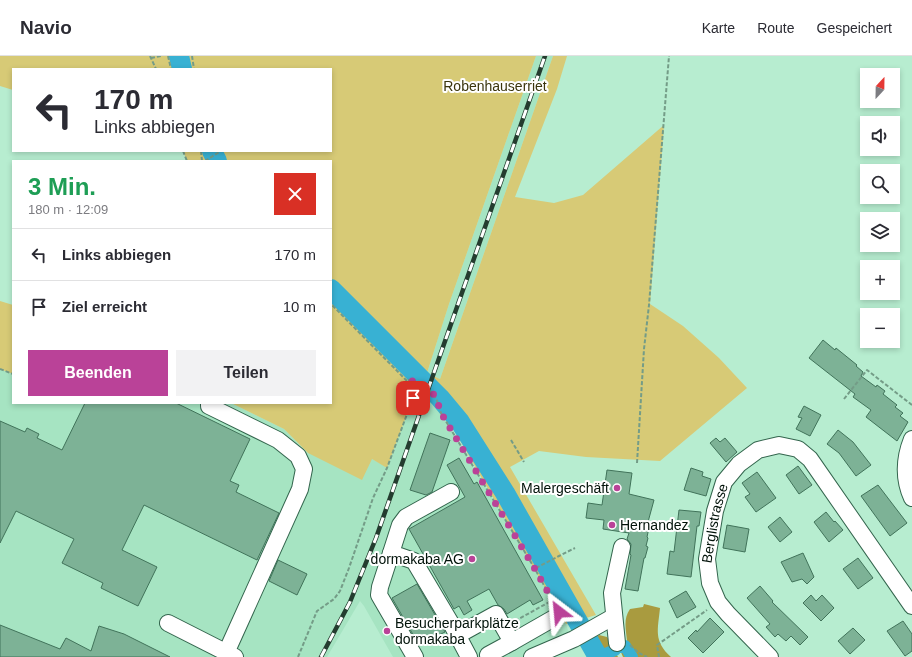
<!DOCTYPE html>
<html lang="de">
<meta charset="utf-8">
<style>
body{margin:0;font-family:Helvetica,sans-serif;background:#f2f2f3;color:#2b2b33;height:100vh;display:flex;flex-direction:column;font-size:15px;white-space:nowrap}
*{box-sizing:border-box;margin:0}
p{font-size:13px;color:#7c7c81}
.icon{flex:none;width:22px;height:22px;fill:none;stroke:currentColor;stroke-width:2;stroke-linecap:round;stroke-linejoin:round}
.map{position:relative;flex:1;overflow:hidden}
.details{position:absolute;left:12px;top:104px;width:320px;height:244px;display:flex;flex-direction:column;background:#fff;border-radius:0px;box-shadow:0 2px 6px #0003}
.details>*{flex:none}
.guide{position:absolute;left:12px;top:12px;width:320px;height:84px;border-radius:0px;box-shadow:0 2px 6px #0003;background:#fff;color:#2b2b33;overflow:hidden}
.needle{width:26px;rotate:22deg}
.tools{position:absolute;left:860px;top:12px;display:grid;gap:8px}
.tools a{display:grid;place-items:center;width:40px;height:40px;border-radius:0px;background:#fff;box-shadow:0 2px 6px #0003;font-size:20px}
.pin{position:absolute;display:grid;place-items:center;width:34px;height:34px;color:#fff;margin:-17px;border-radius:8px;box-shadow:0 2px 6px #0006}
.me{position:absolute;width:44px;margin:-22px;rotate:331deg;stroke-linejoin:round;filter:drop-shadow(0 0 3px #0008)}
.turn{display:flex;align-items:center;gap:14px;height:84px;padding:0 16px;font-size:18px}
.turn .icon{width:52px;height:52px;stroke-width:2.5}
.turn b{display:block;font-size:28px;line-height:34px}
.round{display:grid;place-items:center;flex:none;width:42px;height:42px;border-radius:0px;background:#f2f2f3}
.headline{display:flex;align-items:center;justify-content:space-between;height:68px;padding:0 16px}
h1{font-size:24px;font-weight:800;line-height:30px;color:#1e9e55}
.action{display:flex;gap:8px;margin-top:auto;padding:8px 16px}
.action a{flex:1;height:46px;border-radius:0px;background:#ba4298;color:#fff;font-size:16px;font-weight:800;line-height:46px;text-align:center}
.action a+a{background:#f2f2f3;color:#2b2b33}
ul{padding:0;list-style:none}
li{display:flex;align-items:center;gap:12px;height:52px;padding:0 16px;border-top:1px solid #e1e1e2}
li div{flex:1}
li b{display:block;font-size:15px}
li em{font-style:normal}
header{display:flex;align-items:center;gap:24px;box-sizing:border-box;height:56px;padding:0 20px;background:#fff;border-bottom:1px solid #e1e1e2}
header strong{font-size:19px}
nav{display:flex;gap:22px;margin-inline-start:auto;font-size:14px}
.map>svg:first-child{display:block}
.built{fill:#a6e4c2}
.green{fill:#d7ca76}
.forest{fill:#a99b3f}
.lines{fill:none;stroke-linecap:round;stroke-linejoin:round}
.canal{stroke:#38b1d3;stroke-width:12}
.river{stroke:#38b1d3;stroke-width:20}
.building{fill:#7db296;stroke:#41735a}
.minor-casing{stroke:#33654d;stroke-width:18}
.path{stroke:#749c87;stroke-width:2;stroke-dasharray:4 2;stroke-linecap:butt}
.minor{stroke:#fff;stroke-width:16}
.rail-casing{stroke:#243c2f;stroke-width:4.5}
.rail{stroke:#fff;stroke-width:3;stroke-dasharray:9;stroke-linecap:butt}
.route{stroke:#ba4298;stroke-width:7;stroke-dasharray:0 12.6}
.poi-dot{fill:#ba4298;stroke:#fff;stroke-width:1.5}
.labels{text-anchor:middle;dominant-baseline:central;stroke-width:4;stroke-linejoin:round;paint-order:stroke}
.park-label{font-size:14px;fill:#3b350d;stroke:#fff}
.poi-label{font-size:14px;fill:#011209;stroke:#fff;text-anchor:end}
.street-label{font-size:14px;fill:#011209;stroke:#fff}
</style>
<header>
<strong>Navio</strong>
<nav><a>Karte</a><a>Route</a><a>Gespeichert</a></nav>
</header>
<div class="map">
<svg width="912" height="601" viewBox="0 0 912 601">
<rect width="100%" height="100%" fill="#b7edd0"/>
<g class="built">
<polygon points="536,0 553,0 440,323 427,317 449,248"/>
<polygon points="0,313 13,318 13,347 231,347 284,373 308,397 372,403 387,411 413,342 411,330 407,324 415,324 422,328 435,341 441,357 535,513 566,568 571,584 532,601 393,601 364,550 360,545 327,601 0,601"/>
</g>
<g class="green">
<path d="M0,0H536L449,248L427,317L440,323L553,0H567L557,33L515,141L554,147L583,139L664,69L650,248L683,270L719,302L747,332L660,405L586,401L539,395L510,411L596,559L566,568L435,341C427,332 419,325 407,324L413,334V342L387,412L372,403L362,424L308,397L284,373L231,347H331V105H187L183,95H331V13H13V34L0,30Z"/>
<polygon points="0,245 13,249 13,318 0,313"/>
</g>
<g class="forest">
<path d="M644,548L660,552C658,573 653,585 671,601H623L617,587L627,585C626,573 623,563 630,553L643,551Z"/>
<polygon points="599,579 607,581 618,601 598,601 589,585"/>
</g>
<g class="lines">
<g class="canal">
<polyline points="621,591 625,590 632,601"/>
<polyline points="598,601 615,594"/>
</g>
<g class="river">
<polyline points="179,0 182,13"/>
<polyline points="212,95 217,105"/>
<polyline points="331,233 440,342 460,366 505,437 598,601"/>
</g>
</g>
<g class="building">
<polygon points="823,284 835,294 836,292 857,309 856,310 863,316 861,320 876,331 877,329 885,335 883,338 897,349 895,351 903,357 900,360 908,366 897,385 866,361 871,354 853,341 855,338 809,302"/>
<polygon points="85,347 176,347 250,383 230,425 239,429 236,436 279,457 257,504 144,449 122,494 157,511 138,550 101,532 103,527 62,507 74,483 16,455 0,487 0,365 25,376 27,372 39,378 37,382 62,394"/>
<polygon points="804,350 821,359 810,380 796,373 802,362 798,361"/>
<polygon points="838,374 853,386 871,409 856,420 839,397 827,388"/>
<polygon points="430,377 450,384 432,436 426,439 410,434"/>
<polygon points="716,382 720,386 725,382 737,396 726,406 710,387"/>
<polygon points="459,402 474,428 477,426 543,544 533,549 530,544 507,558 504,553 498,549 489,533 467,545 472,554 464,559 459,550 454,553 409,473 465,441 447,409"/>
<polygon points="798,410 812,429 799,438 786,419"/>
<polygon points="691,412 703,416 702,420 711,423 706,440 684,434"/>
<polygon points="607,414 632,417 629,438 654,444 648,466 650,467 647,481 648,482 646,490 648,491 645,502 644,502 638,535 625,533 631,499 630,498 631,488 627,483 629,477 603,473 604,464 586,462 588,447 602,449"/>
<polygon points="757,416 776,442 756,456 745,441 750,438 742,427"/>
<polygon points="878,429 907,467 890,480 861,440"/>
<polygon points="679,454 701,456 699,470 697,470 691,521 667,518 670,495 674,496"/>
<polygon points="826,456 834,466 835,465 843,474 829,486 814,466"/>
<polygon points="780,461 792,476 780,486 768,471"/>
<polygon points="727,469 749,473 745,496 723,492"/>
<polygon points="803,497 814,521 807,528 802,523 792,526 781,506"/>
<polygon points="858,502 873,522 858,533 843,513"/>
<polygon points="278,504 307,518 297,539 269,525"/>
<polygon points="417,528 445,576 419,589 392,542"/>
<polygon points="760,530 773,545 772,546 808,581 800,589 791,580 786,585 778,578 775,581 766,571 770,568 747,542"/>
<polygon points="686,535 696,551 677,562 669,545"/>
<polygon points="811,539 816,545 822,539 834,552 821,565 803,547"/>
<polygon points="710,562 724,576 703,597 688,582 696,574 697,576"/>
<polygon points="903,565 912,578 912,595 905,600 887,575"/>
<polygon points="0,569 60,593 66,582 91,595 99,570 124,578 170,601 0,601"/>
<polygon points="853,572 865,584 850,598 838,585"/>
</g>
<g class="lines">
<g class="minor-casing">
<g id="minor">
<polyline points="209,347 209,350 278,384 298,400 304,413 300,433 226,597"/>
<path d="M912,383C904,403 903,422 912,442"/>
<polyline points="451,436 406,461 400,469 391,497 414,505 452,569 469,601"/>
<polyline points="391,497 380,531 379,539 415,601"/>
<polyline points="168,567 235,601"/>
<polyline points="458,579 496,558 512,586 554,562"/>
<polyline points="617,587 612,537 622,491"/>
<polyline points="488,599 512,586"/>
<polyline points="532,601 574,583 613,561"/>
<path id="s1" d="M770,601L728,558L718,546L710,527L707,503L715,455L724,426L739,408L758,394L779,389L798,393L810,403L912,550"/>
</g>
</g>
<g class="path">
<polyline points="150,0 156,13"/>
<polyline points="168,0 171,13"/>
<polyline points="192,0 194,13"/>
<polyline points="151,2 161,0"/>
<polyline points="183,95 187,105"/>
<polyline points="201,95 202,105"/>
<polyline points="205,105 221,95"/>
<polyline points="0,313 13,318"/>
<path d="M408,324C418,325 429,332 435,341C438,345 439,352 441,357L535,513L555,549"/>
<polyline points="844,343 867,314 912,349"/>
<polyline points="511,384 524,406"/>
<polyline points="637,407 644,293 649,249 669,0"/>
<polyline points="536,512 559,500 575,492"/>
<polyline points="515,565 553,544"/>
<polyline points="630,589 639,597 647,601"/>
<polyline points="298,601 317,555 334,543 340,535 349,512 373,442 387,412 413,342 413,334 409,327 331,248"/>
<polyline points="659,601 657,589 707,554"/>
</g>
<use href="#minor" class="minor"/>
<g class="rail-casing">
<polyline id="rail" points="321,601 350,546 376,482 545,0"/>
</g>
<use href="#rail" class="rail"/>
</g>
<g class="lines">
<path class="route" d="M413,342V334L407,324C417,325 430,331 436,342C438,346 439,352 441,357L535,513L559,556"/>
</g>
<g class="poi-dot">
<circle cx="617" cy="432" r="4"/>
<circle cx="612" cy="469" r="4"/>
<circle cx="472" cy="503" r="4"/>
<circle cx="387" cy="575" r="4"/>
</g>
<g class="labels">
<g class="park-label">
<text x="495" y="30">Robenhauserriet</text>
</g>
<g class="poi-label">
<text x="609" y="432">Malergeschäft</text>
<text x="620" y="469" text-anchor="start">Hernandez</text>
<text x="464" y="503">dormakaba AG</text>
<text x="395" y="567" text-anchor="start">Besucherparkplätze<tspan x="395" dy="16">dormakaba</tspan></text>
</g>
<g class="street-label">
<text stroke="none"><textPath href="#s1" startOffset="157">Berglistrasse</textPath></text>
</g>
</g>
</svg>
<div class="tools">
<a><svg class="needle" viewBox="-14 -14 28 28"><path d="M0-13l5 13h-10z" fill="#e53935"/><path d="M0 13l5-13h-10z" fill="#7c7c81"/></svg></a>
<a><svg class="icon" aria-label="sound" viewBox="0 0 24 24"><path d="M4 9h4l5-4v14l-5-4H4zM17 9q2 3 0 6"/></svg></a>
<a><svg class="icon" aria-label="search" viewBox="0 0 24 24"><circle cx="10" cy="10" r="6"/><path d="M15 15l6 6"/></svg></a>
<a><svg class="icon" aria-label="layers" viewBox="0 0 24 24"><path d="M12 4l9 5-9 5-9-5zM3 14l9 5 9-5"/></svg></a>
<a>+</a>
<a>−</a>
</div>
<div class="pin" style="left:413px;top:342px;background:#d93025"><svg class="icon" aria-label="arrive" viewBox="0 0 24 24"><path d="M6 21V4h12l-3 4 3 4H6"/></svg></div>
<svg class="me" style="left:559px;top:556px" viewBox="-20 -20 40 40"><path d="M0-17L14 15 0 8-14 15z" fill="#ba4298" stroke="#fff" stroke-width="4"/></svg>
<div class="guide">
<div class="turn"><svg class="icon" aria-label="left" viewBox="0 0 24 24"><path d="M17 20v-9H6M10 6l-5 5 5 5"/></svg><div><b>170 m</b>Links abbiegen</div></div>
</div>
<section class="details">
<div class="headline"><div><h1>3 Min.</h1><p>180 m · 12:09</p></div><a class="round" style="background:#d93025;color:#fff"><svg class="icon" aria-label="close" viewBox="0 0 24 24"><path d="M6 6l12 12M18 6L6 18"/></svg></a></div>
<ul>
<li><svg class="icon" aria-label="left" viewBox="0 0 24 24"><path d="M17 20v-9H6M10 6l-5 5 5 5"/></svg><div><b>Links abbiegen</b></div><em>170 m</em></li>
<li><svg class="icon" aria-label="arrive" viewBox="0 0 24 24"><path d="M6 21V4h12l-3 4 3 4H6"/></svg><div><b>Ziel erreicht</b></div><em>10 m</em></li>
</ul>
<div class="action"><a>Beenden</a><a>Teilen</a></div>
</section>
</div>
